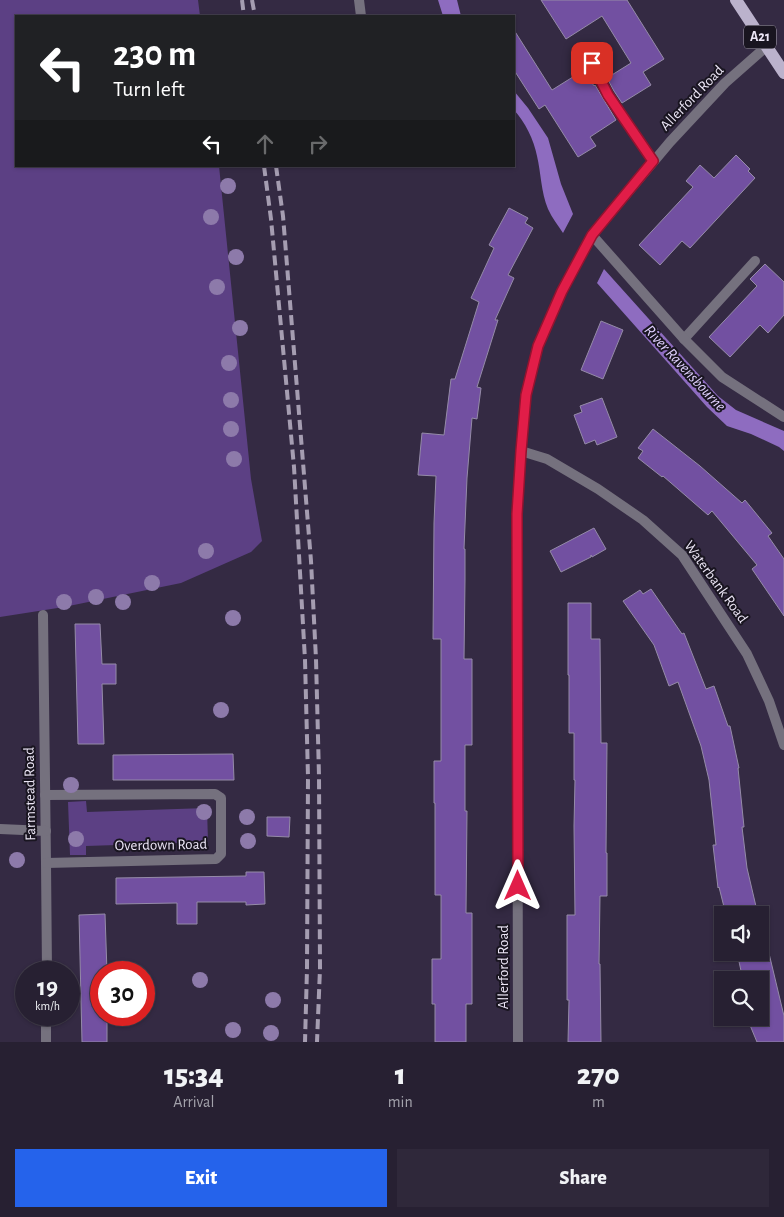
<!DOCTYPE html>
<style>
body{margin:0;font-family:"Alegreya Sans",sans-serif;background:#2f283a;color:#f1f3f6;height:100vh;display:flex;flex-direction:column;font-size:19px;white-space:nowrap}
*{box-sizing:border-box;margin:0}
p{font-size:16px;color:#a4a3ac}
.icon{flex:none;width:28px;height:28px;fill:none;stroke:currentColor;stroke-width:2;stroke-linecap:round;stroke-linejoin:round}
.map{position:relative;height:1042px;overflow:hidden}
.details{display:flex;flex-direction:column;background:#272032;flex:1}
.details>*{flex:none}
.top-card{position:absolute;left:15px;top:15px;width:500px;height:152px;border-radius:0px;box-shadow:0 1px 4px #0004,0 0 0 1px #433e4d;background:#202124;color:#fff;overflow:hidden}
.fabs{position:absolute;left:714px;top:906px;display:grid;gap:10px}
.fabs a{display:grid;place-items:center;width:55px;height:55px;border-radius:0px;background:#272032;box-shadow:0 1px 4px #0004,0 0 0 1px #433e4d;font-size:25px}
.speed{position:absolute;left:15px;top:961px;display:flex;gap:10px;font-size:25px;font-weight:700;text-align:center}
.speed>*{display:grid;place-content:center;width:65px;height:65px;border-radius:50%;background:#272032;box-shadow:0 1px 4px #0004,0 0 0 1px #433e4d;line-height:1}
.speed small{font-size:12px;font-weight:400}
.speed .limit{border:8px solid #d22;background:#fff;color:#111}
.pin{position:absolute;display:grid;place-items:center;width:42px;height:42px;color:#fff;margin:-21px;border-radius:10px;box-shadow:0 2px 8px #0006}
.me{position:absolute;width:55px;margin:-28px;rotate:0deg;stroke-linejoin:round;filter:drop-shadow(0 0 4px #0008)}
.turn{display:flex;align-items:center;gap:18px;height:105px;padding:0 15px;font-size:22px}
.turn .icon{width:65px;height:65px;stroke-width:2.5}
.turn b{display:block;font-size:35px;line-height:42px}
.lanes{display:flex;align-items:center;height:48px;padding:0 15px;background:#0003;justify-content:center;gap:25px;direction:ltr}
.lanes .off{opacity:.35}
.eta{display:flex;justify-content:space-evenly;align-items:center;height:85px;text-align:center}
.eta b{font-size:30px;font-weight:800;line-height:35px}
.primary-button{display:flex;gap:10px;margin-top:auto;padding:10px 15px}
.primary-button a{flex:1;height:58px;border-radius:0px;background:#2563eb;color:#fff;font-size:20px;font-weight:800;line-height:58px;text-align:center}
.primary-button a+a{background:#2f283a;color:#f1f3f6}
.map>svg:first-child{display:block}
.green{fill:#5c4084}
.water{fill:#8e6cc0}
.building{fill:#7250a1;stroke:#958ba8}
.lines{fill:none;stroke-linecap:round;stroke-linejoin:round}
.service{stroke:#75717e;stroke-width:10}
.minor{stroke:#75717e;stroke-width:10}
.primary{stroke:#bbb2cc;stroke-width:12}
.rail{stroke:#a59db1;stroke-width:4;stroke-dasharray:10 5;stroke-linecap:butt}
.tree{fill:#8d7aaa}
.route-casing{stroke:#92132f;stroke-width:12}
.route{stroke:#e11d48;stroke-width:9}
.labels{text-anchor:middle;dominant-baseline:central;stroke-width:4;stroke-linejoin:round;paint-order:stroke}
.shield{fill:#191520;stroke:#ada7b6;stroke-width:1}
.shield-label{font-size:14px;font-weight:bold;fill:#ece6f6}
.street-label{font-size:15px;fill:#ece6f6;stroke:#191520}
.water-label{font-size:16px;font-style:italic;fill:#dfd0fd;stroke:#191520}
</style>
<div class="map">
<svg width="784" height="1042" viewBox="0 0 784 1042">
<rect width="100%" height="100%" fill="#342a43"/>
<g class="green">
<polygon points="0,0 198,0 200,16 16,16 16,166 219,166 251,479 262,541 251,552 181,583 64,607 0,617"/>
<polygon points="86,801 87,812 207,808 208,842 86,846 86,855 70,855 68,802"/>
</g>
<g class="water">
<polygon points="438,0 457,0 461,16 443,16"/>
<path d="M514,91L528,108L548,138L561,184L573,214L563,233C558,225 552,218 548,209C541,192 541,173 537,156C534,140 525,122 514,110Z"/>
<polygon points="604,269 718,396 736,410 784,431 784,451 779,447 751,434 727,426 707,407 597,283"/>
</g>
<g class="building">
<polygon points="541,0 627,0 664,59 643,72 651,85 622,103 614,91 607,78 631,63 602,16 566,39"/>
<polygon points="514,30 552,90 584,70 594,86 595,85 616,120 590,137 596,146 578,157 545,105 539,109 514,70"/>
<polygon points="736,155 750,169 748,171 755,178 690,248 682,241 660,265 639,245 693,187 686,181 700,165 714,178"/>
<polygon points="509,208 528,218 525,223 533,228 508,275 514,278 495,320 498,320 477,387 481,388 477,419 472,418 467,478 464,549 465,549 465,580 464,659 472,659 472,745 465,745 465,811 467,811 466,913 472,913 472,1004 466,1004 466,1042 435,1042 435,1004 432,1004 432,959 441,959 441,895 435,895 435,803 434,803 434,761 441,761 441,639 433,639 434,523 436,476 418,475 422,433 444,435 451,379 455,379 479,302 471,298 494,248 489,245"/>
<polygon points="765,264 784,282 784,315 768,333 760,325 730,357 709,337 757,286 750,279"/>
<polygon points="601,321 623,330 603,379 581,370"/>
<polygon points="602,398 617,437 597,445 595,440 585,444 574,415 582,412 580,406"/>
<polygon points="653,429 700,466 742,503 745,500 772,533 768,536 784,559 784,616 752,569 757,565 712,511 708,515 663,476 662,477 638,458 643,451 638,448"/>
<polygon points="594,528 606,549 592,557 591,555 591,557 561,572 550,551"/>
<polygon points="651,589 682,634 684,633 706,689 714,686 728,726 730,726 739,768 738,768 744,827 742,827 747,868 758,915 726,915 719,887 718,888 713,845 716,845 709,780 701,746 678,682 669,686 654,645 623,601 640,590 643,594"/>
<polygon points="568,603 591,603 591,639 600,639 601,743 607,743 606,853 607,853 607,896 600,896 599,964 600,964 601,1042 568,1042 569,1000 567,1000 567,915 575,915 574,826 575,780 574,780 574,733 569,733 569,675 568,675"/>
<polygon points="75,624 100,624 102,664 116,664 116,684 102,684 104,744 78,744"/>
<polygon points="233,754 234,780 113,780 113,755"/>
<polygon points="267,817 290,817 289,837 267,836"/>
<polygon points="246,872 264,872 265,904 246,905 246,902 197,902 197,924 177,924 177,903 116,904 116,878 246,876"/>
<polygon points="105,914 107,972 101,972 101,1015 107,1015 107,1042 82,1042 79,915"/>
<polygon points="760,945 767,945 784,1016 784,1042 757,1042 747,1018 760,1018 760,980 743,980 738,957 754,952 760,952"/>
</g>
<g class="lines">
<g class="service">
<polyline points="583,47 608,95 653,161"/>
<polyline points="684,339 755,261"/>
</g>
<g class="minor">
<polyline points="359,0 361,16"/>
<polyline points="592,235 684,339 722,377 784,417"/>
<polyline points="521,451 547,459 598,489 643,520 682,555 747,654 769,701 784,745"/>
<polyline points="43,615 46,863 47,972"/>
<polyline points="45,795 215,794 221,798 221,854 216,859 46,863"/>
<polyline points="0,829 46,831"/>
<polyline points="46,1042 46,1015"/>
<polyline points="518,1042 517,514 521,451 526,395 538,346 562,291 592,235 670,142 725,83 767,46"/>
</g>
<polyline class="primary" points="736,0 784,73"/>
<g class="rail">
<polyline points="242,0 244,16"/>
<polyline points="252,0 255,16"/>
<polyline points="264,166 271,219 294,467 305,660 308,777 307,969 305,1042"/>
<polyline points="276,166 283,216 311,561 316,659 319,776 320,969 317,1042"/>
</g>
</g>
<g class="tree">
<circle cx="228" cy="186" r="8"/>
<circle cx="211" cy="217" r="8"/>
<circle cx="236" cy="257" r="8"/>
<circle cx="217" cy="287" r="8"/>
<circle cx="240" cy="328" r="8"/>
<circle cx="229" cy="363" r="8"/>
<circle cx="231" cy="400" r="8"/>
<circle cx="231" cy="429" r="8"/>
<circle cx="234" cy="459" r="8"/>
<circle cx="206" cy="551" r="8"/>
<circle cx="152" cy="583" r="8"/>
<circle cx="96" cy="597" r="8"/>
<circle cx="64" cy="602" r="8"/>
<circle cx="123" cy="602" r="8"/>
<circle cx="233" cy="618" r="8"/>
<circle cx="221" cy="710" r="8"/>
<circle cx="71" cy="785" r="8"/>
<circle cx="204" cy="812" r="8"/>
<circle cx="247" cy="817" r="8"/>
<circle cx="76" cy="839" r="8"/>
<circle cx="248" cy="841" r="8"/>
<circle cx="17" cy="860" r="8"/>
<circle cx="200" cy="980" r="8"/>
<circle cx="273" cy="1000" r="8"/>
<circle cx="233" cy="1030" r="8"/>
<circle cx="271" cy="1033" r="8"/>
</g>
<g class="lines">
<g class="route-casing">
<polyline id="route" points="518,886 517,514 521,451 526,395 538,346 562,291 592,235 653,161 608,95 592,63"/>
</g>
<use href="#route" class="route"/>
</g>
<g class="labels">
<rect class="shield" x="744" y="25.5" width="32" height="23" rx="4"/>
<g class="shield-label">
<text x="760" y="37">A21</text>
</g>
<g class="street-label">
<text transform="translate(692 98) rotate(-46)">Allerford Road</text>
<text transform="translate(716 582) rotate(54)">Waterbank Road</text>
<text transform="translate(30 794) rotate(-91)">Farmstead Road</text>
<text transform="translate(161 845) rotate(-1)">Overdown Road</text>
<text transform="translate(503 967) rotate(-90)">Allerford Road</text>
</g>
<g class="water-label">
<text transform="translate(685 368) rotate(47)">River Ravensbourne</text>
</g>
</g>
</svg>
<div class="fabs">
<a><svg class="icon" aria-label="sound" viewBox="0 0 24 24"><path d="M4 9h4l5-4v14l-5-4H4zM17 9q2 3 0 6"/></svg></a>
<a><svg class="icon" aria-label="search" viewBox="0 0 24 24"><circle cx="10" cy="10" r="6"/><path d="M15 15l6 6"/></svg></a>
</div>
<div class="speed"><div>19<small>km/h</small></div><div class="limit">30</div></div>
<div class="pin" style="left:592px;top:63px;background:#d93025"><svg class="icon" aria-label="arrive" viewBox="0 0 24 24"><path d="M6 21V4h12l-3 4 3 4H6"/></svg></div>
<svg class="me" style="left:518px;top:886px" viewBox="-20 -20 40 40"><path d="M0-17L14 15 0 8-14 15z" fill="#e11d48" stroke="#fff" stroke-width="4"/></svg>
<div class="top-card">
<div class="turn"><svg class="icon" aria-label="left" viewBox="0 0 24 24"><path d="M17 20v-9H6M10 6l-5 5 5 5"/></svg><div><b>230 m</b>Turn left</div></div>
<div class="lanes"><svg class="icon" aria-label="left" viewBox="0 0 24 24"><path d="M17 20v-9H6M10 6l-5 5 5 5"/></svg><svg class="icon off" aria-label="ahead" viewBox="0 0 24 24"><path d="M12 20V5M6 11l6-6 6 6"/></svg><svg class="icon off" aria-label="right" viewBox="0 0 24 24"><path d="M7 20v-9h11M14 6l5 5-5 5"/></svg></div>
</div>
</div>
<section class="details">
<div class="eta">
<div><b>15:34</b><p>Arrival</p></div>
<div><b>1</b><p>min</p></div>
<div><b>270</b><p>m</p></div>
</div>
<div class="primary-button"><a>Exit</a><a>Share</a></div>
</section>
